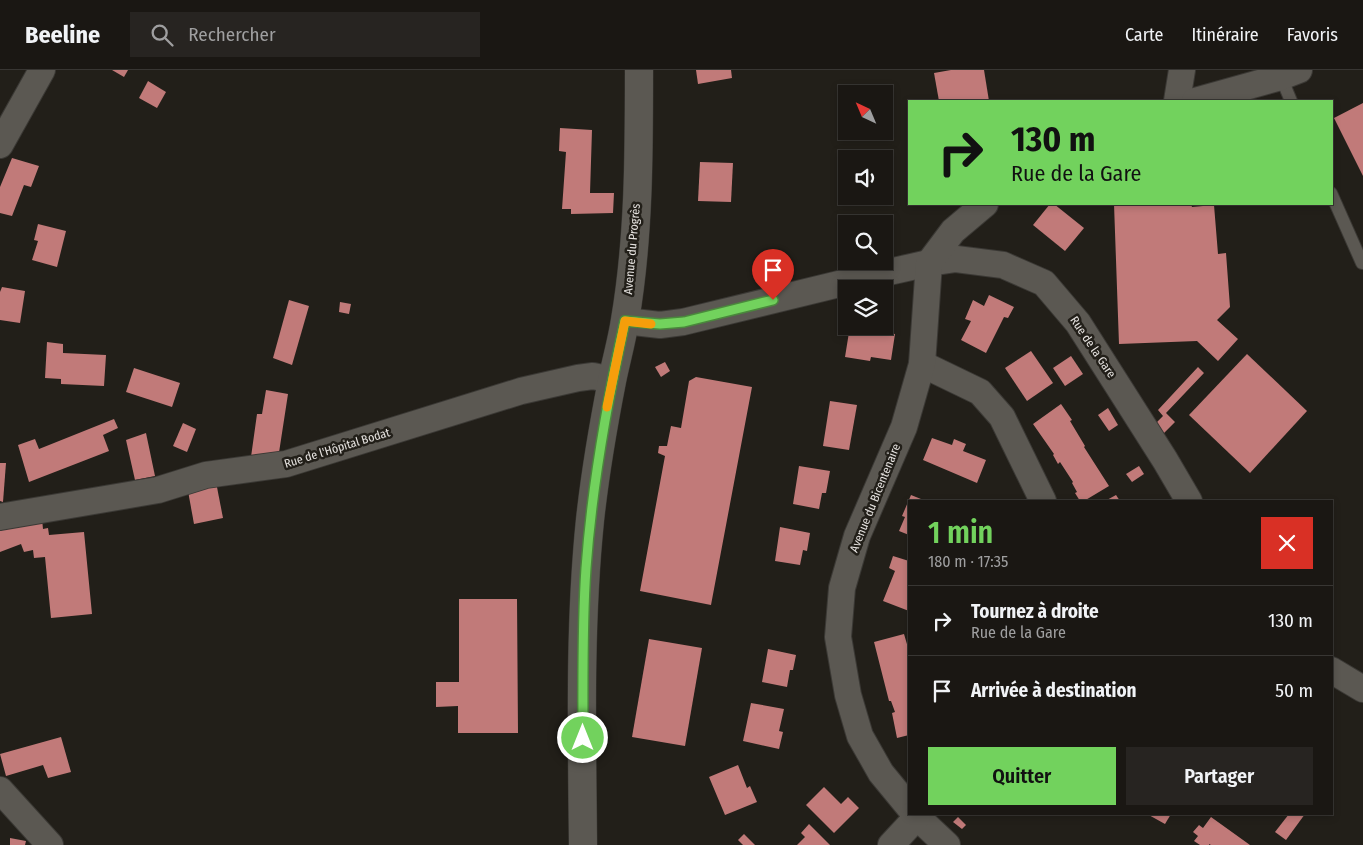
<!DOCTYPE html>
<html lang="fr">
<meta charset="utf-8">
<style>
body{margin:0;font-family:"Fira Sans Condensed",sans-serif;background:#272421;color:#f1f3f6;height:100vh;display:flex;flex-direction:column;font-size:19px;white-space:nowrap}
*{box-sizing:border-box;margin:0}
p{font-size:16px;color:#9f9fa0}
.icon{flex:none;width:28px;height:28px;fill:none;stroke:currentColor;stroke-width:2;stroke-linecap:round;stroke-linejoin:round}
.map{position:relative;flex:1;overflow:hidden}
.panel{position:absolute;left:908px;top:430px;width:425px;height:315px;display:flex;flex-direction:column;background:#1a1713;border-radius:0px;box-shadow:0 2px 8px #0003,0 0 0 1px #383633}
.panel>*{flex:none}
.top-card{position:absolute;left:908px;top:30px;width:425px;height:105px;border-radius:0px;box-shadow:0 2px 8px #0003,0 0 0 1px #383633;background:#72d25d;color:#111;overflow:hidden}
.needle{width:32px;rotate:316deg}
.fabs{position:absolute;left:838px;top:15px;display:grid;gap:10px}
.fabs a{display:grid;place-items:center;width:55px;height:55px;border-radius:0px;background:#1a1713;box-shadow:0 2px 8px #0003,0 0 0 1px #383633;font-size:25px}
.pin{position:absolute;display:grid;place-items:center;width:42px;height:42px;color:#fff;margin:-51px -21px;border-radius:50% 50% 50% 0;rotate:-45deg;box-shadow:0 0 5px #0007}
.pin .icon{rotate:45deg}
.me{position:absolute;width:55px;margin:-28px;rotate:0deg;stroke-linejoin:round;filter:drop-shadow(0 0 4px #0008)}
.turn{display:flex;align-items:center;gap:18px;height:105px;padding:0 20px;font-size:22px}
.turn .icon{width:65px;height:65px;stroke-width:2.5}
.turn b{display:block;font-size:35px;line-height:42px}
.round{display:grid;place-items:center;flex:none;width:52px;height:52px;border-radius:0px;background:#272421}
.overview{display:flex;align-items:center;justify-content:space-between;height:85px;padding:0 20px}
h1{font-size:30px;font-weight:600;line-height:38px;color:#72d25d}
.action{display:flex;gap:10px;margin-top:auto;padding:10px 20px}
.action a{flex:1;height:58px;border-radius:0px;background:#72d25d;color:#111;font-size:20px;font-weight:600;line-height:58px;text-align:center}
.action a+a{background:#272421;color:#f1f3f6}
ul{padding:0;list-style:none}
li{display:flex;align-items:center;gap:15px;height:70px;padding:0 20px;border-top:1px solid #383633}
li div{flex:1}
li b{display:block;font-size:19px}
li em{font-style:normal}
header{display:flex;align-items:center;gap:30px;box-sizing:border-box;height:70px;padding:0 25px;background:#1a1713;border-bottom:1px solid #383633}
header strong{font-size:24px}
nav{display:flex;gap:28px;margin-inline-start:auto;font-size:18px}
.search{width:350px;height:45px;background:#272421;display:flex;align-items:center;gap:12px;box-sizing:border-box;padding:0 18px;border-radius:0px;color:#9f9fa0;font-size:19px}
.map>svg:first-child{display:block}
.building{fill:#c17a79}
.lines{fill:none;stroke-linecap:round;stroke-linejoin:round}
.lane-casing{stroke:#3b3935;stroke-width:14}
.street-casing{stroke:#3b3935;stroke-width:28}
.secondary-casing{stroke:#3b3935;stroke-width:29}
.lane{stroke:#5b5852;stroke-width:12}
.street{stroke:#5b5852;stroke-width:26}
.secondary{stroke:#5b5852;stroke-width:28}
.route-casing{stroke:#4a883c;stroke-width:12}
.route{stroke:#72d25d;stroke-width:9}
.slow{stroke:#f59e0b;stroke-width:9}
.labels{text-anchor:middle;dominant-baseline:central;stroke-width:5;stroke-linejoin:round;paint-order:stroke}
.street-label{font-size:12px;fill:#e6e3e0;stroke:#221f19}
</style>
<header>
<strong>Beeline</strong>
<div class="search"><svg class="icon" aria-label="search" viewBox="0 0 24 24"><circle cx="10" cy="10" r="6"/><path d="M15 15l6 6"/></svg>Rechercher</div>
<nav><a>Carte</a><a>Itinéraire</a><a>Favoris</a></nav>
</header>
<div class="map">
<svg width="1363" height="775" viewBox="0 0 1363 775">
<rect width="100%" height="100%" fill="#221f19"/>
<g class="building">
<polygon points="112,0 128,0 124,7"/>
<polygon points="696,0 731,0 732,8 698,14"/>
<polygon points="951,0 984,0 989,31 939,31 934,3"/>
<polygon points="148,11 166,22 157,38 139,28"/>
<polygon points="1363,33 1363,106 1334,48"/>
<polygon points="560,58 592,60 590,123 614,123 613,143 571,144 571,139 562,139 566,82 559,81"/>
<polygon points="12,88 39,96 31,117 24,115 12,146 0,143 0,117"/>
<polygon points="700,92 733,93 731,132 698,131"/>
<polygon points="1050,134 1054,134 1084,158 1065,181 1033,155"/>
<polygon points="1114,134 1191,134 1192,137 1214,135 1218,184 1226,183 1230,237 1217,250 1238,269 1218,291 1197,271 1119,274"/>
<polygon points="38,154 66,161 57,197 32,190 38,171 34,170"/>
<polygon points="2,217 25,221 20,253 0,250 0,222"/>
<polygon points="989,225 1014,237 1008,248 1004,247 986,283 961,270 971,251 965,249 973,230 984,236"/>
<polygon points="289,230 309,236 292,295 273,288"/>
<polygon points="340,232 351,234 349,244 339,242"/>
<polygon points="850,256 875,258 875,261 895,264 891,290 871,287 870,291 845,287"/>
<polygon points="47,272 63,274 63,283 106,285 104,316 61,314 61,309 45,308"/>
<polygon points="1031,281 1053,313 1027,331 1005,298"/>
<polygon points="1247,284 1307,341 1250,403 1189,345"/>
<polygon points="1071,286 1083,304 1065,316 1053,298"/>
<polygon points="665,292 670,301 661,307 655,297"/>
<polygon points="1198,297 1204,303 1166,343 1175,352 1163,364 1154,355 1163,346 1158,340"/>
<polygon points="134,298 180,313 172,337 126,322"/>
<polygon points="696,307 752,317 711,535 640,521 665,386 658,383 659,376 667,376 671,356 681,358 689,311"/>
<polygon points="266,320 288,324 278,389 250,394 257,344 262,344"/>
<polygon points="830,331 857,335 849,380 823,376"/>
<polygon points="1061,334 1072,350 1070,351 1085,376 1084,377 1109,416 1084,431 1080,431 1075,423 1077,422 1072,413 1073,412 1060,392 1058,394 1053,385 1054,384 1033,354"/>
<polygon points="1108,338 1118,355 1109,361 1098,345"/>
<polygon points="114,349 118,358 103,365 109,381 29,412 18,375 35,369 39,379"/>
<polygon points="183,353 196,359 187,382 173,376"/>
<polygon points="146,363 155,406 135,410 126,370"/>
<polygon points="932,368 952,375 954,369 966,374 963,381 986,390 977,413 923,390"/>
<polygon points="0,393 6,393 3,432 0,431"/>
<polygon points="799,396 830,401 826,423 822,423 819,439 793,434"/>
<polygon points="1139,396 1144,404 1132,412 1126,404"/>
<polygon points="216,412 223,448 194,454 188,421"/>
<polygon points="911,425 926,431 909,431 909,465 899,461 905,447 902,446"/>
<polygon points="1116,425 1120,431 1105,431"/>
<polygon points="42,449 43,459 48,458 49,465 84,462 92,544 51,548 45,487 34,488 33,480 24,482 21,474 0,482 0,456"/>
<polygon points="780,457 810,463 807,481 803,480 800,495 775,491"/>
<polygon points="893,486 909,491 909,541 883,531 895,501 889,498"/>
<polygon points="459,529 517,529 518,663 458,663 458,636 436,637 436,612 459,612"/>
<polygon points="904,564 909,581 909,665 897,668 892,643 895,642 891,631 889,631 874,572"/>
<polygon points="649,569 702,578 685,676 632,667"/>
<polygon points="768,579 796,585 793,600 790,600 787,617 762,612"/>
<polygon points="751,633 784,639 779,661 783,662 779,679 743,671"/>
<polygon points="61,667 71,702 48,708 43,695 6,706 0,684"/>
<polygon points="738,695 747,718 750,716 757,732 725,745 709,707"/>
<polygon points="824,717 841,734 848,727 859,738 834,763 806,735"/>
<polygon points="1147,744 1171,744 1165,754"/>
<polygon points="1289,744 1305,744 1286,770 1275,762"/>
<polygon points="958,747 966,755 962,759 953,752"/>
<polygon points="1211,747 1250,775 1211,775 1209,774 1209,775 1200,775 1194,771 1198,766 1193,762 1199,755 1203,758"/>
<polygon points="809,754 830,775 797,775 805,767 801,763"/>
<polygon points="744,764 755,775 743,775 738,770"/>
<polygon points="10,768 26,771 25,775 10,775"/>
</g>
<g class="lines">
<g class="lane-casing">
<g id="lane">
<polyline points="1281,7 1291,31"/>
<polyline points="1331,123 1362,193"/>
</g>
</g>
<g class="street-casing">
<g id="street">
<polyline points="1177,31 1182,0"/>
<polyline points="1195,31 1281,7 1299,0"/>
<polyline points="0,75 42,0"/>
<polyline points="625,251 660,255 683,252 880,204 929,193 956,189 1003,195 1044,213 1078,253 1165,390 1189,431"/>
<polyline points="922,294 980,322 1002,347 1043,431"/>
<polyline points="0,447 158,420 206,405 286,394 521,321 578,308 593,306 612,310"/>
<polyline points="1331,600 1363,619"/>
<polyline points="0,720 50,775"/>
<polyline points="909,737 881,703 860,666 848,625 838,567 842,518 857,466 904,357 922,294 929,193 953,161 985,134"/>
<polyline points="914,744 947,775"/>
<polyline points="891,775 917,747"/>
</g>
</g>
<g class="secondary-casing">
<path id="secondary" d="M583,775C582,667 579,558 590,450C595,404 603,357 612,311C616,291 622,270 625,250C639,168 639,83 639,0"/>
</g>
<use href="#lane" class="lane"/>
<use href="#street" class="street"/>
<use href="#secondary" class="secondary"/>
</g>
<g class="lines">
<g class="route-casing">
<path id="route" d="M583,668C583,612 582,555 586,498C592,415 607,332 625,251L660,254L684,252L773,230"/>
</g>
<use href="#route" class="route"/>
<polyline class="slow" points="607,337 625,251 651,254"/>
</g>
<g class="labels">
<g class="street-label">
<text transform="translate(632 179) rotate(-85)">Avenue du Progrès</text>
<text transform="translate(1093 277) rotate(56)">Rue de la Gare</text>
<text transform="translate(337 378) rotate(-17)">Rue de l'Hôpital Bodat</text>
<text transform="translate(875 428) rotate(-68)">Avenue du Bicentenaire</text>
</g>
</g>
</svg>
<div class="fabs">
<a><svg class="needle" viewBox="-14 -14 28 28"><path d="M0-13l5 13h-10z" fill="#e53935"/><path d="M0 13l5-13h-10z" fill="#9f9fa0"/></svg></a>
<a><svg class="icon" aria-label="sound" viewBox="0 0 24 24"><path d="M4 9h4l5-4v14l-5-4H4zM17 9q2 3 0 6"/></svg></a>
<a><svg class="icon" aria-label="search" viewBox="0 0 24 24"><circle cx="10" cy="10" r="6"/><path d="M15 15l6 6"/></svg></a>
<a><svg class="icon" aria-label="layers" viewBox="0 0 24 24"><path d="M12 4l9 5-9 5-9-5zM3 14l9 5 9-5"/></svg></a>
</div>
<div class="pin" style="left:773px;top:230px;background:#d93025"><svg class="icon" aria-label="arrive" viewBox="0 0 24 24"><path d="M6 21V4h12l-3 4 3 4H6"/></svg></div>
<svg class="me" style="left:583px;top:668px" viewBox="-20 -20 40 40"><circle r="17" fill="#72d25d" stroke="#fff" stroke-width="3"/><path d="M0-11L8 9 0 5-8 9z" fill="#fff"/></svg>
<div class="top-card">
<div class="turn"><svg class="icon" aria-label="right" viewBox="0 0 24 24"><path d="M7 20v-9h11M14 6l5 5-5 5"/></svg><div><b>130 m</b>Rue de la Gare</div></div>
</div>
<section class="panel">
<div class="overview"><div><h1>1 min</h1><p>180 m · 17:35</p></div><a class="round" style="background:#d93025;color:#fff"><svg class="icon" aria-label="close" viewBox="0 0 24 24"><path d="M6 6l12 12M18 6L6 18"/></svg></a></div>
<ul>
<li><svg class="icon" aria-label="right" viewBox="0 0 24 24"><path d="M7 20v-9h11M14 6l5 5-5 5"/></svg><div><b>Tournez à droite</b><p>Rue de la Gare</p></div><em>130 m</em></li>
<li><svg class="icon" aria-label="arrive" viewBox="0 0 24 24"><path d="M6 21V4h12l-3 4 3 4H6"/></svg><div><b>Arrivée à destination</b></div><em>50 m</em></li>
</ul>
<div class="action"><a>Quitter</a><a>Partager</a></div>
</section>
</div>
